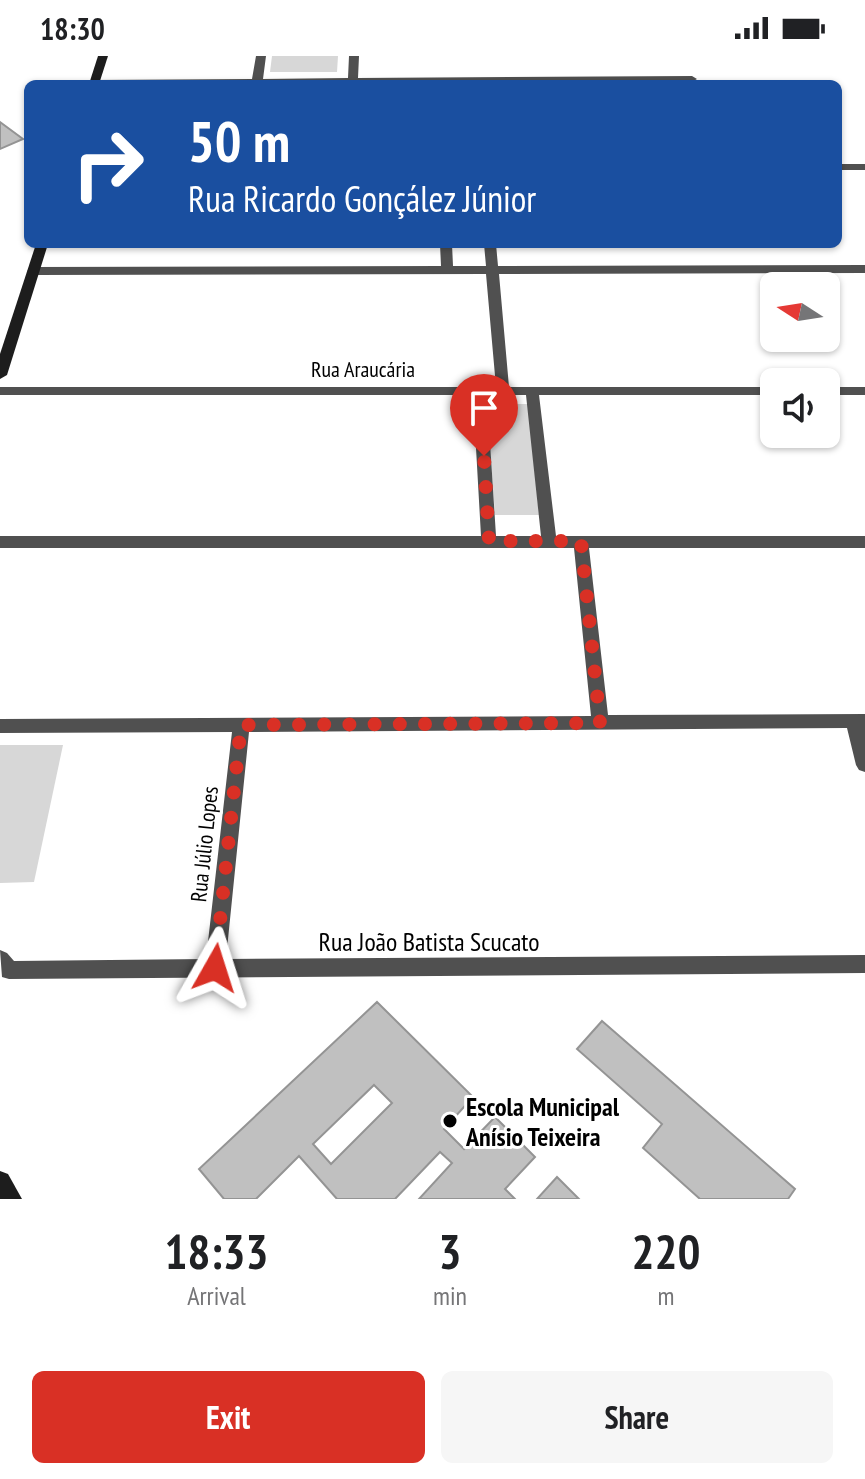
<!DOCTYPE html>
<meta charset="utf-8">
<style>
body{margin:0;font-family:"PT Sans Narrow",sans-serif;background:#f6f6f6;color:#202124;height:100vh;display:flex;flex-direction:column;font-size:30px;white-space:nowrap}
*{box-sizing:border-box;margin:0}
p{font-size:26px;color:#757577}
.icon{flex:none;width:44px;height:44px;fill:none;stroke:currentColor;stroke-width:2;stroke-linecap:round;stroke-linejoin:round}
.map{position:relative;height:1143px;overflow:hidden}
.side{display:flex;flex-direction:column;background:#fff;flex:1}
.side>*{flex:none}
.banner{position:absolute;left:24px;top:24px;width:818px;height:168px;border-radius:12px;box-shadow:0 2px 6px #0004;background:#1a4fa0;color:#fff;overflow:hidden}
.needle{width:52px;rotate:282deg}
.fabs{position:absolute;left:760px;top:216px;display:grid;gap:16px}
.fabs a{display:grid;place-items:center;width:80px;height:80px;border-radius:12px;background:#fff;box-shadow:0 2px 6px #0004;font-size:40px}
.pin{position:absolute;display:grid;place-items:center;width:68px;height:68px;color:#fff;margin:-82px -34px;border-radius:50% 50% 50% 0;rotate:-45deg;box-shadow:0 0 8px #0007}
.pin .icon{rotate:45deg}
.me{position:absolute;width:88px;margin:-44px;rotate:6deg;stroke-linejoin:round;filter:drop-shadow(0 0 6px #0008)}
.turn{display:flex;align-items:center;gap:28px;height:168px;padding:0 32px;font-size:36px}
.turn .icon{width:104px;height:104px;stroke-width:2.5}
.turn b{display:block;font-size:56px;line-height:68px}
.eta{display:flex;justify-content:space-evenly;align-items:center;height:136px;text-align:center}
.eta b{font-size:48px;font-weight:600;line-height:56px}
.action{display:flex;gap:16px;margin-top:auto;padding:16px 32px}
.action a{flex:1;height:92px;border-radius:12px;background:#d93025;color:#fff;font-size:32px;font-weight:600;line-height:92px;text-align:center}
.action a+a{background:#f6f6f6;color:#202124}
.status{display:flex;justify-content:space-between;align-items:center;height:56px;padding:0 40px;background:#fff;direction:ltr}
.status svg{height:22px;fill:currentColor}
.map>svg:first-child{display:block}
.green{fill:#d7d7d7}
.building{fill:#c0c0c0;stroke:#949494;stroke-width:2;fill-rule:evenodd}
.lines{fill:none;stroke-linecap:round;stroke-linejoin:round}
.street{fill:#505050;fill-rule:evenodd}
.secondary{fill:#1d1d1d;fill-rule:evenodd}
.route{stroke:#d93025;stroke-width:14;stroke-dasharray:0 25.2}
.poi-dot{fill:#000;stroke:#fff;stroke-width:3}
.labels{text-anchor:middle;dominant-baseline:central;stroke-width:6;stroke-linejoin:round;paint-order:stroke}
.street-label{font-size:22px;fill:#000;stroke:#fff}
.near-street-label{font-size:26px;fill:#000;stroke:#fff}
.near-poi-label{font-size:26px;font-weight:bold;fill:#000;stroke:#fff;text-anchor:start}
</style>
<div class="status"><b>18:30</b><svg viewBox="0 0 49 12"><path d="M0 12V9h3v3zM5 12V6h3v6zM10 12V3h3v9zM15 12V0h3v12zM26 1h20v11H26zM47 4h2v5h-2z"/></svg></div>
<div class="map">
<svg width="865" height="1143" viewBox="0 0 865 1143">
<rect width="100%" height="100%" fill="#fff"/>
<g class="green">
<polygon points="272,0 338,0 337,16 270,16"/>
<polygon points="487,348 528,348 539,459 495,459"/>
<polygon points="0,689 63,689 34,826 0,827"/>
</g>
<g class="building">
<polygon points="0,66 23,83 0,93"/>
<path d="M377,946L473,1041L444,1073L464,1093L495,1061L535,1101L505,1133L515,1143H419L452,1107L440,1096L395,1143H337L299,1100L256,1143H224L199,1113ZM374,1029L392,1047L331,1108L313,1088Z"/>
<polygon points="602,965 795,1133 788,1143 700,1143 643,1092 662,1068 577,993"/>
<polygon points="557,1121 579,1143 537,1143"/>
</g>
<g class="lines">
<g class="street">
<polygon points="256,0 266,0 263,23 348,22 349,0 359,0 358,22 692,20 697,23 692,26 89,27 94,24 252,23"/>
<rect x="838" y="108" width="27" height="6"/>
<path d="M440,188H452L453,210H486L484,188H496L498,210L865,209V217L499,218L509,331H774V339H539L556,480H865V492H589L608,659L865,658V716L859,714L856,709L847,672L249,676L226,903L865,899V917L9,923L2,921L0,894L7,897L14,905L206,903L232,676L0,677V663L591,660L574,492H0V480H481L473,339H0V331H496L486,218L33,219L27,215L33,211L441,210ZM487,339H526L541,480H496Z"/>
<rect x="826" y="331" width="39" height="8"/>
</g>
<g class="secondary">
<polygon points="98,0 108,0 99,28 89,28"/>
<polygon points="36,188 48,188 7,319 0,323 0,298"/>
<polygon points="0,1115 8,1118 22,1143 0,1143"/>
</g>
</g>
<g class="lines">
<polyline class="route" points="215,912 241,669 600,667 581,485 489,485 484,400"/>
</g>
<circle class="poi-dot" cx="450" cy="1065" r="8"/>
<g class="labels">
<g class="street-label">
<text x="363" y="313">Rua Araucária</text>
<text transform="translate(204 788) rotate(-84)">Rua Júlio Lopes</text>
</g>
<g class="near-street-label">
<text x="429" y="885">Rua João Batista Scucato</text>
</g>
<g class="near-poi-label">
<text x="466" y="1050">Escola Municipal<tspan x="466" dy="30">Anísio Teixeira</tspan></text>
</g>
</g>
</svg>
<div class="fabs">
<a><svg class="needle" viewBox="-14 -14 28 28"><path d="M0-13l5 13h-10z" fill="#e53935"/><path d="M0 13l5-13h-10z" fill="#757577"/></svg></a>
<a><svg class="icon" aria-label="sound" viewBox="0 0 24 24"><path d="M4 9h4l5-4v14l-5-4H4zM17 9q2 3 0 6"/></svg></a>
</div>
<div class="pin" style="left:484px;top:400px;background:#d93025"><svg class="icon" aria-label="arrive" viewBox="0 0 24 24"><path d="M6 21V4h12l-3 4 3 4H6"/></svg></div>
<svg class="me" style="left:215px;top:912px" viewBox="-20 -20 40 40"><path d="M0-17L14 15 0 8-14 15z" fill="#d93025" stroke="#fff" stroke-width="4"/></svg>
<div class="banner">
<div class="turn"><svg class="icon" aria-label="right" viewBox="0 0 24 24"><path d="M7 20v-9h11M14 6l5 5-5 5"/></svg><div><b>50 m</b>Rua Ricardo Gonçález Júnior</div></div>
</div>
</div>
<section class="side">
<div class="eta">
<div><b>18:33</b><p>Arrival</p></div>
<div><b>3</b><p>min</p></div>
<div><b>220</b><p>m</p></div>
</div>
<div class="action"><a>Exit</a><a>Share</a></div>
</section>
